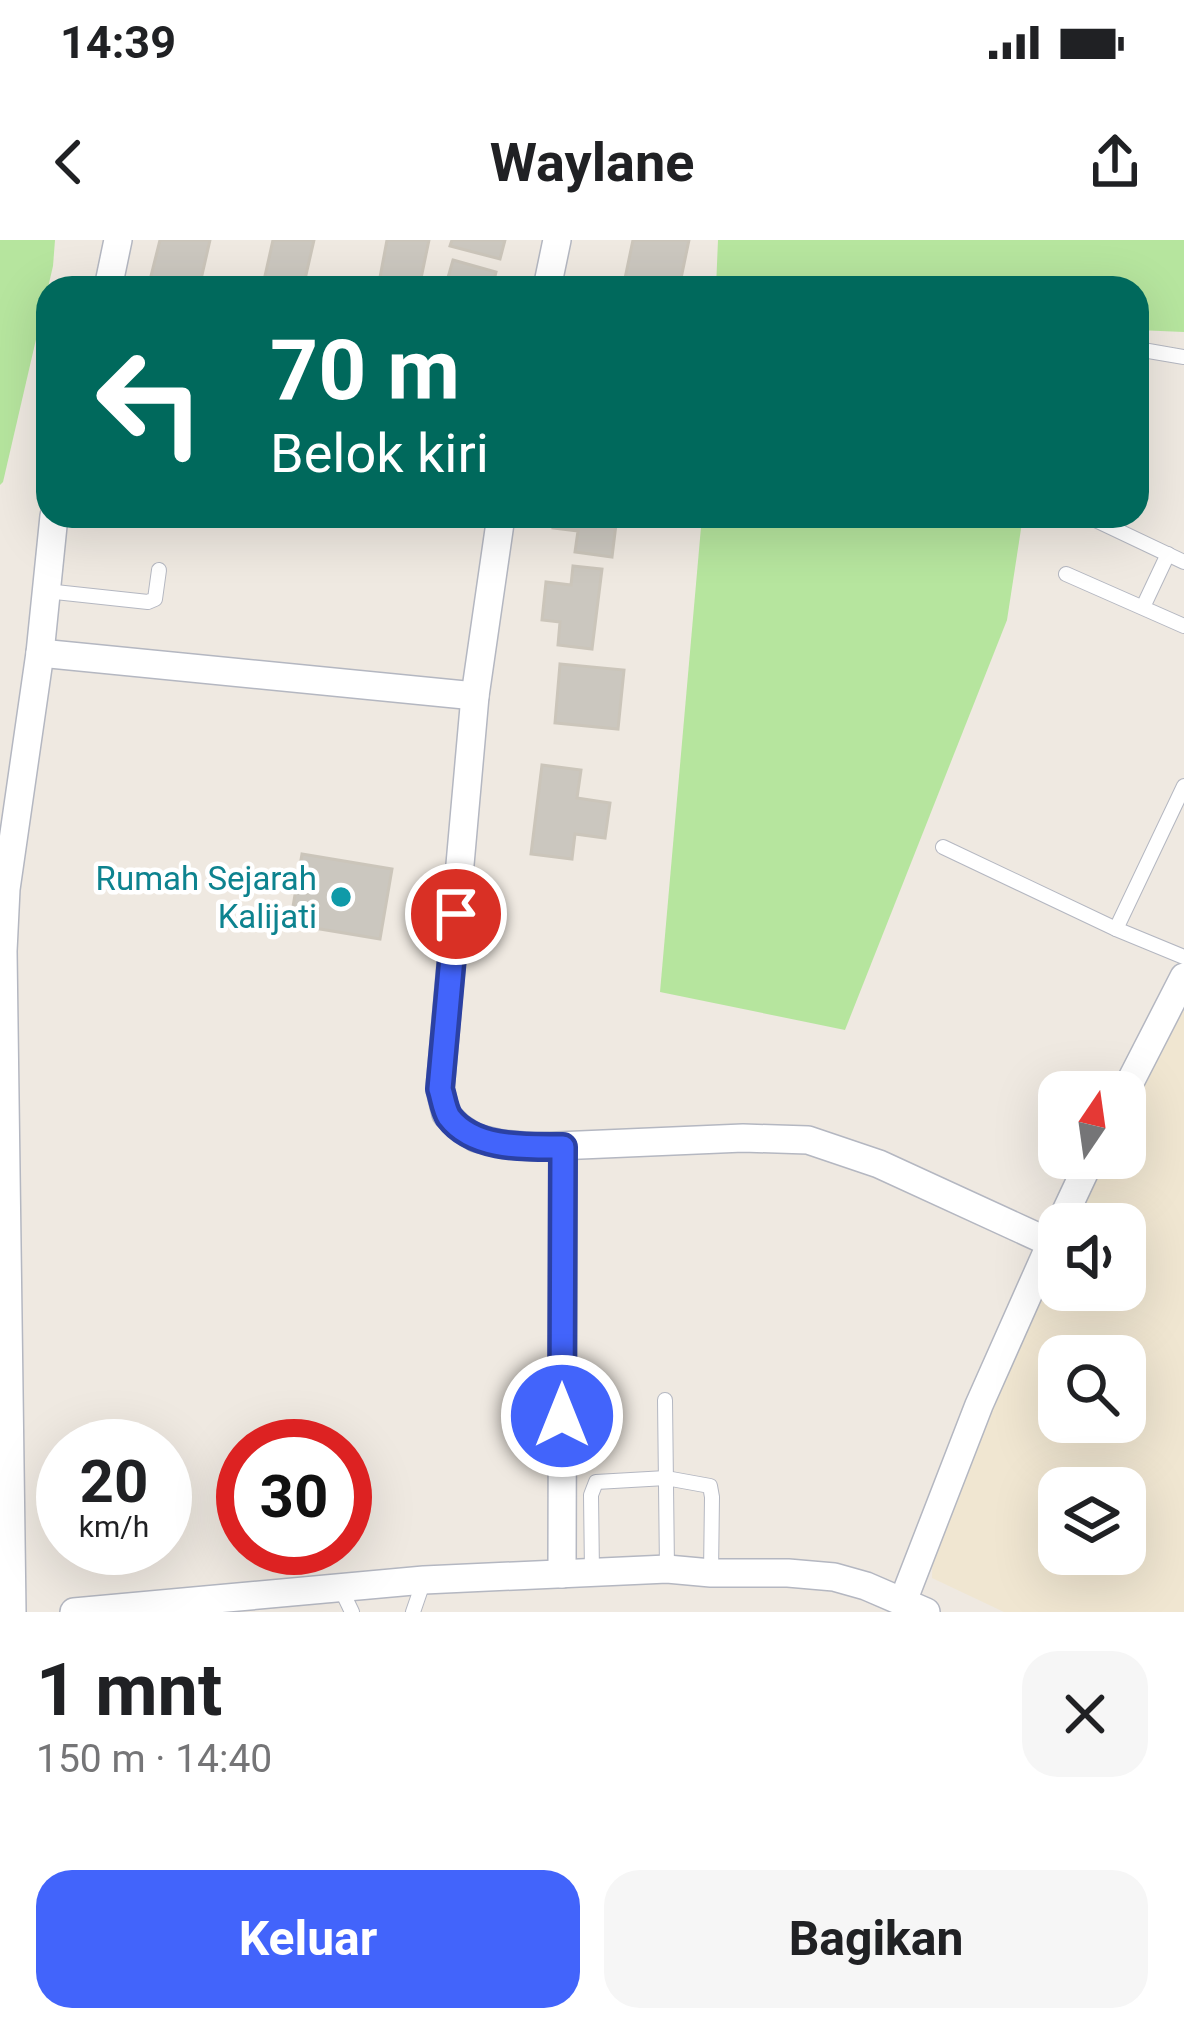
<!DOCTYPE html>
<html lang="id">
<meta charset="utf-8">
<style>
body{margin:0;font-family:Roboto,sans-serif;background:#f6f6f6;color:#202124;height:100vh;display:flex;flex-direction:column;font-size:45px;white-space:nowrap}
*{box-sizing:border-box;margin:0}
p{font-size:39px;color:#757577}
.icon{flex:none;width:66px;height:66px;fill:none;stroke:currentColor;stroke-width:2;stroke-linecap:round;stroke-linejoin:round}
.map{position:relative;height:1372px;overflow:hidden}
.details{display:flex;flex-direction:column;background:#fff;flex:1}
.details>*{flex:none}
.top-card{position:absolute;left:36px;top:36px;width:1113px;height:252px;border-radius:36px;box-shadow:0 12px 48px #0002;background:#00695c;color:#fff;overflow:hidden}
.needle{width:78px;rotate:13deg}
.buttons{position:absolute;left:1038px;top:831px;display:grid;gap:24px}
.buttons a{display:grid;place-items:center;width:108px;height:108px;border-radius:24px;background:#fff;box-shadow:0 12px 48px #0002;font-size:60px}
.speed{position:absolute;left:36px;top:1179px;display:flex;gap:24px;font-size:60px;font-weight:700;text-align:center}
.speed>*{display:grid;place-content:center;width:156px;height:156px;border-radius:50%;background:#fff;box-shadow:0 12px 48px #0002;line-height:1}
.speed small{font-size:30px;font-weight:400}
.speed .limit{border:18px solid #d22;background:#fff;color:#111}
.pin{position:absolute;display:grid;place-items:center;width:102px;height:102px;color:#fff;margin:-51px;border:6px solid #fff;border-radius:50%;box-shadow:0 3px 12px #0007}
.me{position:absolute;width:132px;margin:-66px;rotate:0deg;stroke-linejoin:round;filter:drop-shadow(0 0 9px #0008)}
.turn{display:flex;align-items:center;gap:42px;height:252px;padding:0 36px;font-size:54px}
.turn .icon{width:156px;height:156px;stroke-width:2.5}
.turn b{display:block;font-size:84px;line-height:102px}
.round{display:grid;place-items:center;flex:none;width:126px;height:126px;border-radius:36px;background:#f6f6f6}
.headline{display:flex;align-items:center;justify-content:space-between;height:204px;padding:0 36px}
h1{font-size:72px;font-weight:700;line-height:90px}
.button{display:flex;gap:24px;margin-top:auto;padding:24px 36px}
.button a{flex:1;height:138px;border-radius:36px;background:#4264fb;color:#fff;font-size:48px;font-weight:700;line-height:138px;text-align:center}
.button a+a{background:#f6f6f6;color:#202124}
.status{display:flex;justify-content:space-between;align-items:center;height:84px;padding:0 60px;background:#fff;direction:ltr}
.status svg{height:33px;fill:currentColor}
header{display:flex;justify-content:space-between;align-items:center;height:156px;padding:0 36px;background:#fff;font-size:54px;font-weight:700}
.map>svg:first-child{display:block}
.education{fill:#f0e6d1;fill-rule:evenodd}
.green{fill:#b6e59e}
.building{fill:#cbc7bf;stroke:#cbc5ba;stroke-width:3}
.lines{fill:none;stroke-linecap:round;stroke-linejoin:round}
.lane-casing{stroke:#b4b7c1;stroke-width:16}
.street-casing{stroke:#b4b7c1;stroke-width:30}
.lane{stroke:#fff;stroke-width:14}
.street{stroke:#fff;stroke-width:27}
.route-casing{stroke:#2b41a3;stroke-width:30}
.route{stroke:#4264fb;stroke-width:21}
.culture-dot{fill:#0f9aa8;stroke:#fff;stroke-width:4.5}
.labels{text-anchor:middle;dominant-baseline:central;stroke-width:9;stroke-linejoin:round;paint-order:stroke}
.culture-label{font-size:33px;fill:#0d838f;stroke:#fff;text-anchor:end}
</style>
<div class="status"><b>14:39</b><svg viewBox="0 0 49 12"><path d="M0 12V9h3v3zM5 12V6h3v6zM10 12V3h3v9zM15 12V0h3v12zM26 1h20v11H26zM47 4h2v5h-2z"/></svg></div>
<header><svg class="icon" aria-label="back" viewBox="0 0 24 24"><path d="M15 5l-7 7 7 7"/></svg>Waylane<svg class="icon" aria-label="share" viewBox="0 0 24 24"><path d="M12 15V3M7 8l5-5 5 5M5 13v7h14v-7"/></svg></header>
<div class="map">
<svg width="1184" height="1372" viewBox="0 0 1184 1372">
<rect width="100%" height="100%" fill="#efe9e1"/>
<path class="education" d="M1172,763L1184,768V1372H1004L932,1338L933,1306L1059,1013V1050H1125V984H1072L1102,918H1125V867ZM1059,1116H1125V1182H1059ZM1059,1248H1125V1314H1059Z"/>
<g class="green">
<polygon points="0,0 55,0 53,26 3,242 0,245"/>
<polygon points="718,0 1184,0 1184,92 1137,90 1137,48 716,48"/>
<polygon points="702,276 1023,276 1007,380 845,790 660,752"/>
</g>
<g class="building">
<polygon points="160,0 210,0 199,48 148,48"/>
<polygon points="273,0 314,0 303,48 263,45"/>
<polygon points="387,0 429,0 419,48 378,48"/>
<polygon points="452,0 505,0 500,19 450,6"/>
<polygon points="633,0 689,0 679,48 623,48"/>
<polygon points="453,20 496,32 492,48 445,48"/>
<polygon points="555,276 617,276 612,317 575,312 578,291 553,288"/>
<polygon points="573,326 602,329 592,409 558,405 560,382 542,380 546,342 571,345"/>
<polygon points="560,424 624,430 618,489 555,483"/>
<polygon points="542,525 581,530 577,558 610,563 605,598 575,594 572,619 531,614"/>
<polygon points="302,614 392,629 380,699 290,684"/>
</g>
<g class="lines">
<g class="lane-casing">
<g id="lane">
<polyline points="1137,109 1184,117"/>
<polyline points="1087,276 1184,322"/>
<polyline points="1066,334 1184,386"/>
<polyline points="46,351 148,362 155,359 159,330"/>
<polyline points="1143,367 1168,314"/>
<polyline points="943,607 1116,689 1184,717"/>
<polyline points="1116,689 1184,546"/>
<polyline points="665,1160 667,1329"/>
<polyline points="592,1332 591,1255 596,1242 666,1238 710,1246 712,1257 711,1333"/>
<polyline points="340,1347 352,1372"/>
<polyline points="413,1372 424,1340"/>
</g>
</g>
<g class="street-casing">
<g id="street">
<polyline points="108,48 118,0"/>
<polyline points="547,48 557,0"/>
<polyline points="501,276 475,456 440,849 446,874 459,887 476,898 502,904 534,907 743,898 808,900 879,924 1051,1003"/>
<polyline points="40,413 475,456"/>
<polyline points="1125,852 1184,737"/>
<polyline points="1060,984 1091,918"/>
<polyline points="562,1334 563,907"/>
<polyline points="903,1361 979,1165 1059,985"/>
<polyline points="12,1372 3,711 6,649 40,413 54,276"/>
<polyline points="74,1372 424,1340 667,1329 711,1333 788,1333 834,1337 866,1346 926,1372"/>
</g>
</g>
<use href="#lane" class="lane"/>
<use href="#street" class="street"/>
</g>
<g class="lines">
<g class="route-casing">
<path id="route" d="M456,674L440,849C443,858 444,869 449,877C474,910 527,907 563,907L562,1176"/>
</g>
<use href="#route" class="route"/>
</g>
<circle class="culture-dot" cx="341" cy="657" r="12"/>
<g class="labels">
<g class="culture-label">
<text x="317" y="638">Rumah Sejarah<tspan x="317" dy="38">Kalijati</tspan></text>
</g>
</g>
</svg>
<div class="buttons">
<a><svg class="needle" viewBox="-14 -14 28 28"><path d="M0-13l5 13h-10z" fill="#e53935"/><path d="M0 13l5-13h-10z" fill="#757577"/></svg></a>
<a><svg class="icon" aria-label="sound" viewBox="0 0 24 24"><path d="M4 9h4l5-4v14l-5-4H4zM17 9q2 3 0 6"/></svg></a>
<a><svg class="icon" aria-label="search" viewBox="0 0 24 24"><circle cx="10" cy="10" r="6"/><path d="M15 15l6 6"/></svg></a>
<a><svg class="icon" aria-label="layers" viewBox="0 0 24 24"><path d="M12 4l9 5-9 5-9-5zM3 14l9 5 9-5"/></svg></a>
</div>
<div class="speed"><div>20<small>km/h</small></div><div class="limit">30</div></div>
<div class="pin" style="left:456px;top:674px;background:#d93025"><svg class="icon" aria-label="arrive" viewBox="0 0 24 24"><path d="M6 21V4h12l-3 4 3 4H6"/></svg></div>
<svg class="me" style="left:562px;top:1176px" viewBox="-20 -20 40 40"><circle r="17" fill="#4264fb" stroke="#fff" stroke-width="3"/><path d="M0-11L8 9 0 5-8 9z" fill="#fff"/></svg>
<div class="top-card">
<div class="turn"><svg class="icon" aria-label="left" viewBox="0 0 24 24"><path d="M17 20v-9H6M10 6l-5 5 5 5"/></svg><div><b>70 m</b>Belok kiri</div></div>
</div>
</div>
<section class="details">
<div class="headline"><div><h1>1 mnt</h1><p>150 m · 14:40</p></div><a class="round"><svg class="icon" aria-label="close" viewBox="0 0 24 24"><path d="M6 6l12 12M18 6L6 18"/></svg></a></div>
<div class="button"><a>Keluar</a><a>Bagikan</a></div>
</section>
